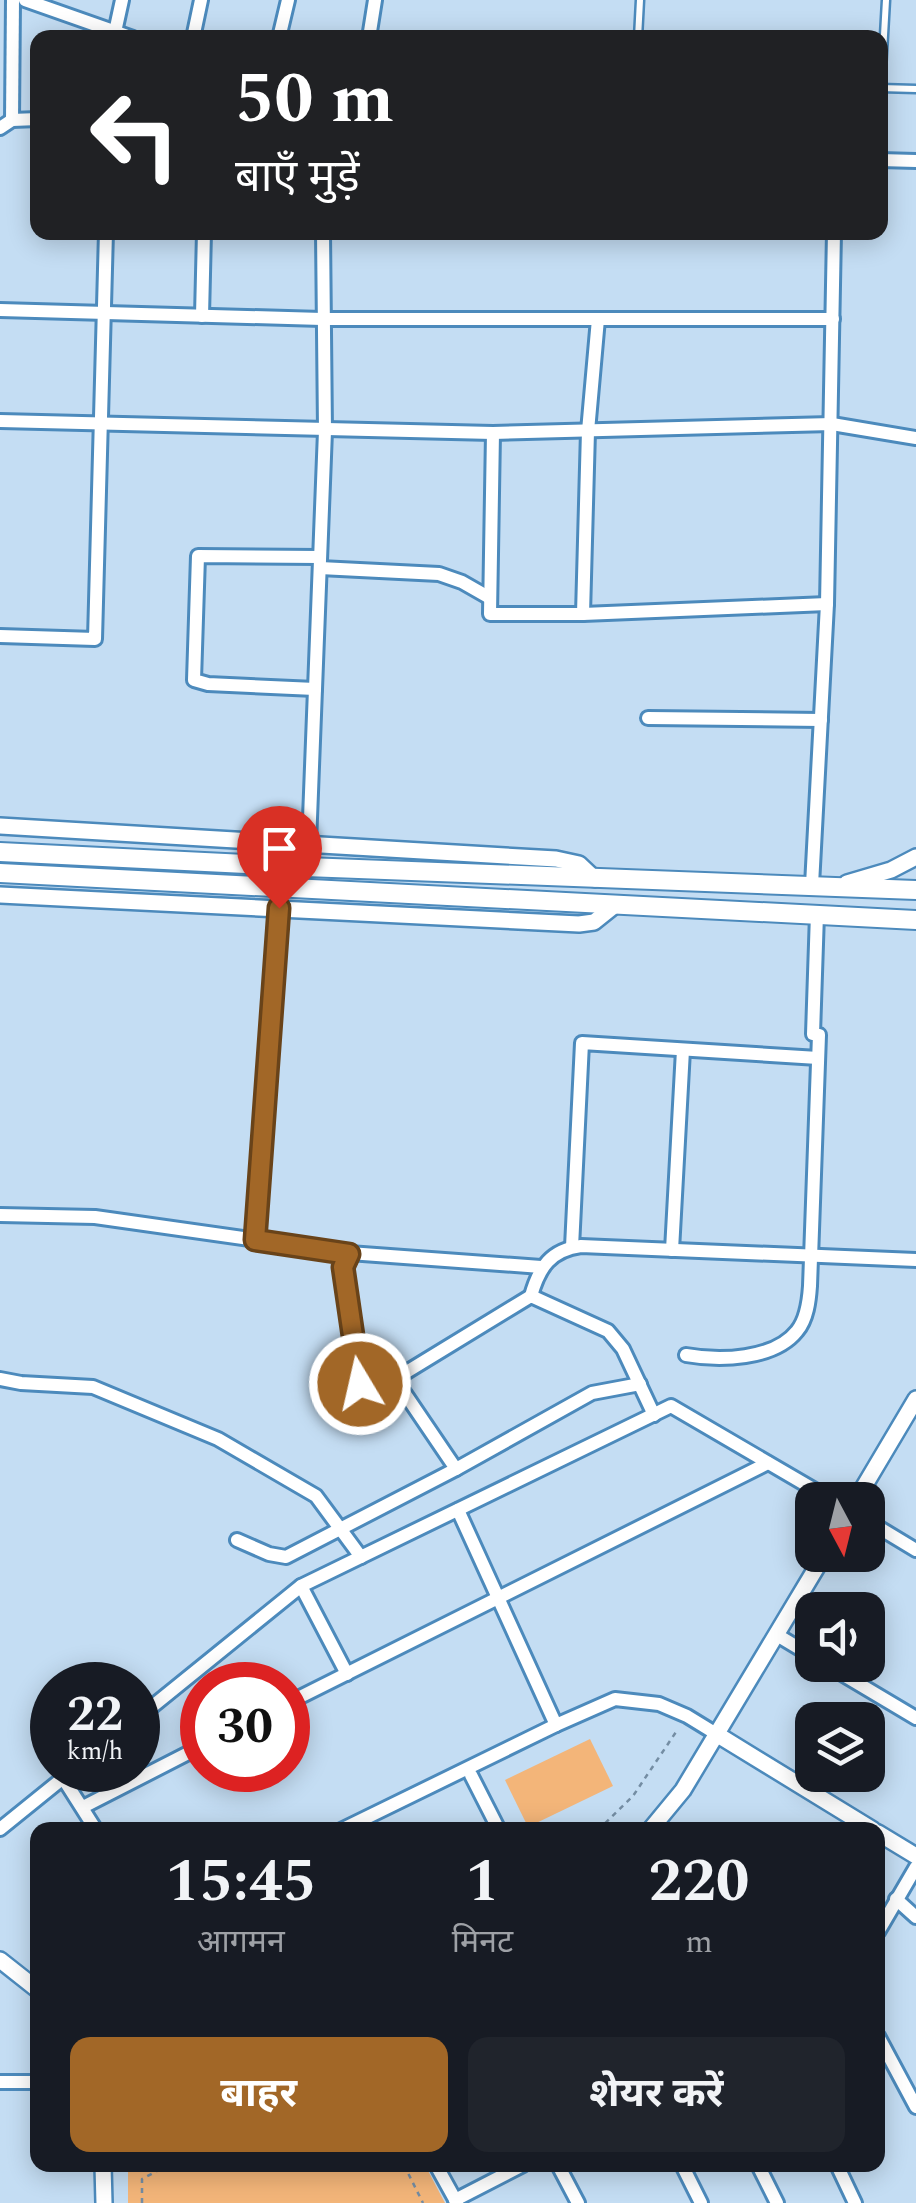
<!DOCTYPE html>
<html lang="hi">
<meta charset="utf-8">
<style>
body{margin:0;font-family:Spectral,"Noto Sans Devanagari",serif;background:#20242c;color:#f1f3f6;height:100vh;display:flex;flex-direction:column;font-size:38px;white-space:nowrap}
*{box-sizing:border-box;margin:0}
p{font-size:32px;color:#9ea1a6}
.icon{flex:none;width:55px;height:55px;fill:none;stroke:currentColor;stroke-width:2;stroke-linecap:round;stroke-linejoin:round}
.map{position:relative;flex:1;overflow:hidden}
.drawer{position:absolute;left:30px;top:1822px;width:855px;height:350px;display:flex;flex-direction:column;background:#171b24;border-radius:20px;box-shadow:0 5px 25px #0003}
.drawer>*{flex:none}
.top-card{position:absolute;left:30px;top:30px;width:858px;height:210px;border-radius:20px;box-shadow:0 5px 25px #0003;background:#202124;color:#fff;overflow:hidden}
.needle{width:65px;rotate:173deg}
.fabs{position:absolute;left:795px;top:1482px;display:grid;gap:20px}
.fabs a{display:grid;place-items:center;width:90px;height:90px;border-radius:20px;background:#171b24;box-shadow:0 5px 25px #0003;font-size:50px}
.speed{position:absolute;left:30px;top:1662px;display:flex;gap:20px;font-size:50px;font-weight:700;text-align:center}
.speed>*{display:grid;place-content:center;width:130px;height:130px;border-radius:50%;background:#171b24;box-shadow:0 5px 25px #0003;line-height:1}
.speed small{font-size:25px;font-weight:400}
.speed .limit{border:15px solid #d22;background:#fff;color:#111}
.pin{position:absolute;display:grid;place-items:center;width:85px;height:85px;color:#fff;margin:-102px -42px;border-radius:50% 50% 50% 0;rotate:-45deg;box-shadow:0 0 10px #0007}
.pin .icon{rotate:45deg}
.me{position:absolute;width:110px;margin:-55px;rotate:351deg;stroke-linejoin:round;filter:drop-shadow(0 0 8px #0008)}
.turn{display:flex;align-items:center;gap:35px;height:210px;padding:0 40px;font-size:45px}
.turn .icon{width:130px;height:130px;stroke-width:2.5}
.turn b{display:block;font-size:70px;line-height:85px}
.eta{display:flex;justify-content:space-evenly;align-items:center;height:170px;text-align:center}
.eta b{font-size:60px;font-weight:700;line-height:70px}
.primary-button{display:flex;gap:20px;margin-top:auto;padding:20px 40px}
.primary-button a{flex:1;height:115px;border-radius:20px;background:#a26727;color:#fff;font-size:40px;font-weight:700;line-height:115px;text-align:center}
.primary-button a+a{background:#20242c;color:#f1f3f6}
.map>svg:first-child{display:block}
.green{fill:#f3b579}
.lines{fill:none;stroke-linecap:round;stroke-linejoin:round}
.service-casing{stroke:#4c8abc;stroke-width:11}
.minor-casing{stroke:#4c8abc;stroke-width:18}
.tertiary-casing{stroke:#4c8abc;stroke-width:20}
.secondary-casing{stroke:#4c8abc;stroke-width:22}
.path{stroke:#748da3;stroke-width:2.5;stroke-dasharray:5 5;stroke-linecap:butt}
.service{stroke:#fff;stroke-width:6}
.minor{stroke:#fff;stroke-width:12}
.tertiary{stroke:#fff;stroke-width:15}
.secondary{stroke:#fff;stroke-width:18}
.route-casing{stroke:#694319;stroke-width:25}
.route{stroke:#a26727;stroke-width:18}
</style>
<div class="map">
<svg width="916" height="2203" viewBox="0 0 916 2203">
<rect width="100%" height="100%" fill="#c4ddf3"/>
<g class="green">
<polygon points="590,1739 613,1786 528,1827 505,1780"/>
<polygon points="128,2165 425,2165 445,2203 128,2203"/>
</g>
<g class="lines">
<g class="service-casing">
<g id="service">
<polyline points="638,38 640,0"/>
<polyline points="880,88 916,89"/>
<polyline points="881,88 886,0"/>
</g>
</g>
<g class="minor-casing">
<g id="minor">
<polyline points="25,0 133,38"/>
<polyline points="115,32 122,0"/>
<polyline points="193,38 201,0"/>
<polyline points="279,38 288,0"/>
<polyline points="369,38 375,0"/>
<polyline points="12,120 13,0"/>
<polyline points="0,128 12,120 38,119"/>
<polyline points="880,160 916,161"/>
<polyline points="0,310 322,319 833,319"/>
<polyline points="202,316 204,232"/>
<polyline points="0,421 493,433 832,424 916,438"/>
<polyline points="493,433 490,614 583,614 827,604"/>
<polyline points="320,568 439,574 462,582 490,598"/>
<polyline points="583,614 588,431 598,319"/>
<polyline points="0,636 95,639 106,232"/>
<polyline points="315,689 208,684 194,680 198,556 319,557"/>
<polyline points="648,718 821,720"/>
<polyline points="309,844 325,431 323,232"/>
<polyline points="812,885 827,604 834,232"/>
<polyline points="0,1215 95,1217 349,1253"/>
<polyline points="255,1240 279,908"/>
<polyline points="572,1247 582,1043 818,1058"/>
<polyline points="672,1250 683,1050"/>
<path d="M531,1296C539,1267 551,1250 581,1246L916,1260"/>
<path d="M686,1355C719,1361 774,1360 797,1331C807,1319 809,1301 810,1286L819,1035L813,1034L817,914"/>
<polyline points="0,1379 21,1383 93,1387 218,1439 316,1496 361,1557"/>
<polyline points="395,1379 366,1386 360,1384 343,1267 349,1253 541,1267"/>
<polyline points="456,1469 592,1393 640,1384"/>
<polyline points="458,1510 556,1725"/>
<polyline points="868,1521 916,1550"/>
<polyline points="237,1540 269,1554 286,1557 456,1469 395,1379 531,1296 608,1331 623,1349 654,1415"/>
<polyline points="301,1586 347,1674"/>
<polyline points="777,1635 812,1656"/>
<polyline points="827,1665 916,1718"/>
<polyline points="288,1703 768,1463"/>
<polyline points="138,1718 301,1586 671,1406 832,1500"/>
<polyline points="471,1775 499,1830"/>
<polyline points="63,1778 96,1830"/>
<polyline points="83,1807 202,1746"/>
<polyline points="0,1829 73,1770"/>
<polyline points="341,1830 556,1725 615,1699 659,1704 687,1716 718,1735"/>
<polyline points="896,1899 916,1917"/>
<polyline points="878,1932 916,1867"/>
<polyline points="878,2036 916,2107"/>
<polyline points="0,2082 38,2082"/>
<polyline points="436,2165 457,2203"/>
<polyline points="558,2165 578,2203"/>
<polyline points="682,2165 701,2203"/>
<polyline points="758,2165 777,2203"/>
<polyline points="837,2165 855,2203"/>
<polyline points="455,2200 523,2165"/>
</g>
</g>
<g class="tertiary-casing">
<g id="tertiary">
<polyline points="0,826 556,859 579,864 595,879"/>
<polyline points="847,883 891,870 916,857"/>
<polyline points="0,895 579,924 594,922 614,906"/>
<polyline points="856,1500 916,1399"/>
<polyline points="718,1735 873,1830"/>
<polyline points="650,1830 683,1790 824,1555"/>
<polyline points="878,1833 916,1856"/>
<polyline points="0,1960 38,1990"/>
<polyline points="103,2165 104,2203"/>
</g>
</g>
<g class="secondary-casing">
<g id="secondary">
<polyline points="0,852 306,867 916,890"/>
<polyline points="0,873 916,920"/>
</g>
</g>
<g class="path">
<polyline points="598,1830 633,1796 678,1729"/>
<polyline points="404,2165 423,2203"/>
<polyline points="142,2203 142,2179 168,2165"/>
</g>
<use href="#service" class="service"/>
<use href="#minor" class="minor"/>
<use href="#tertiary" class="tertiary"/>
<use href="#secondary" class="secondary"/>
</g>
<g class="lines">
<g class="route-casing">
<polyline id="route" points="279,908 255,1240 349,1254 343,1267 360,1384"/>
</g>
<use href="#route" class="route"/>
</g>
</svg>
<div class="fabs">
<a><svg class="needle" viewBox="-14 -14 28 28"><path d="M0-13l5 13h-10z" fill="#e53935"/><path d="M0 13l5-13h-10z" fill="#9ea1a6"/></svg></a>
<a><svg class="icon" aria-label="sound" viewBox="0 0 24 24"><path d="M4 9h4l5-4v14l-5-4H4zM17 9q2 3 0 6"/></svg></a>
<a><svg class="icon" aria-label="layers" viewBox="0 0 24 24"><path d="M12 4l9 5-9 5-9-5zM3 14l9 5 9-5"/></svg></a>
</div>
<div class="speed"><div>22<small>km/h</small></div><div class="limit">30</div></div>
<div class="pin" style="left:279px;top:908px;background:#d93025"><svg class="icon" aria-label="arrive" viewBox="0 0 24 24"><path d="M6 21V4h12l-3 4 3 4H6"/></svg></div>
<svg class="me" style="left:360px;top:1384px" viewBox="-20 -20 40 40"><circle r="17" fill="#a26727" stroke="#fff" stroke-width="3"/><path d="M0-11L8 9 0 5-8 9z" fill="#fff"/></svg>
<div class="top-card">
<div class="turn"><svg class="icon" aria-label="left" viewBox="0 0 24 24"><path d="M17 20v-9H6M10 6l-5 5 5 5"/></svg><div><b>50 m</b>बाएँ मुड़ें</div></div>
</div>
<section class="drawer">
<div class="eta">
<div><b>15:45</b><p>आगमन</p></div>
<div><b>1</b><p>मिनट</p></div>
<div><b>220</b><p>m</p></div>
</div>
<div class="primary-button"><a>बाहर</a><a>शेयर करें</a></div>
</section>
</div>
